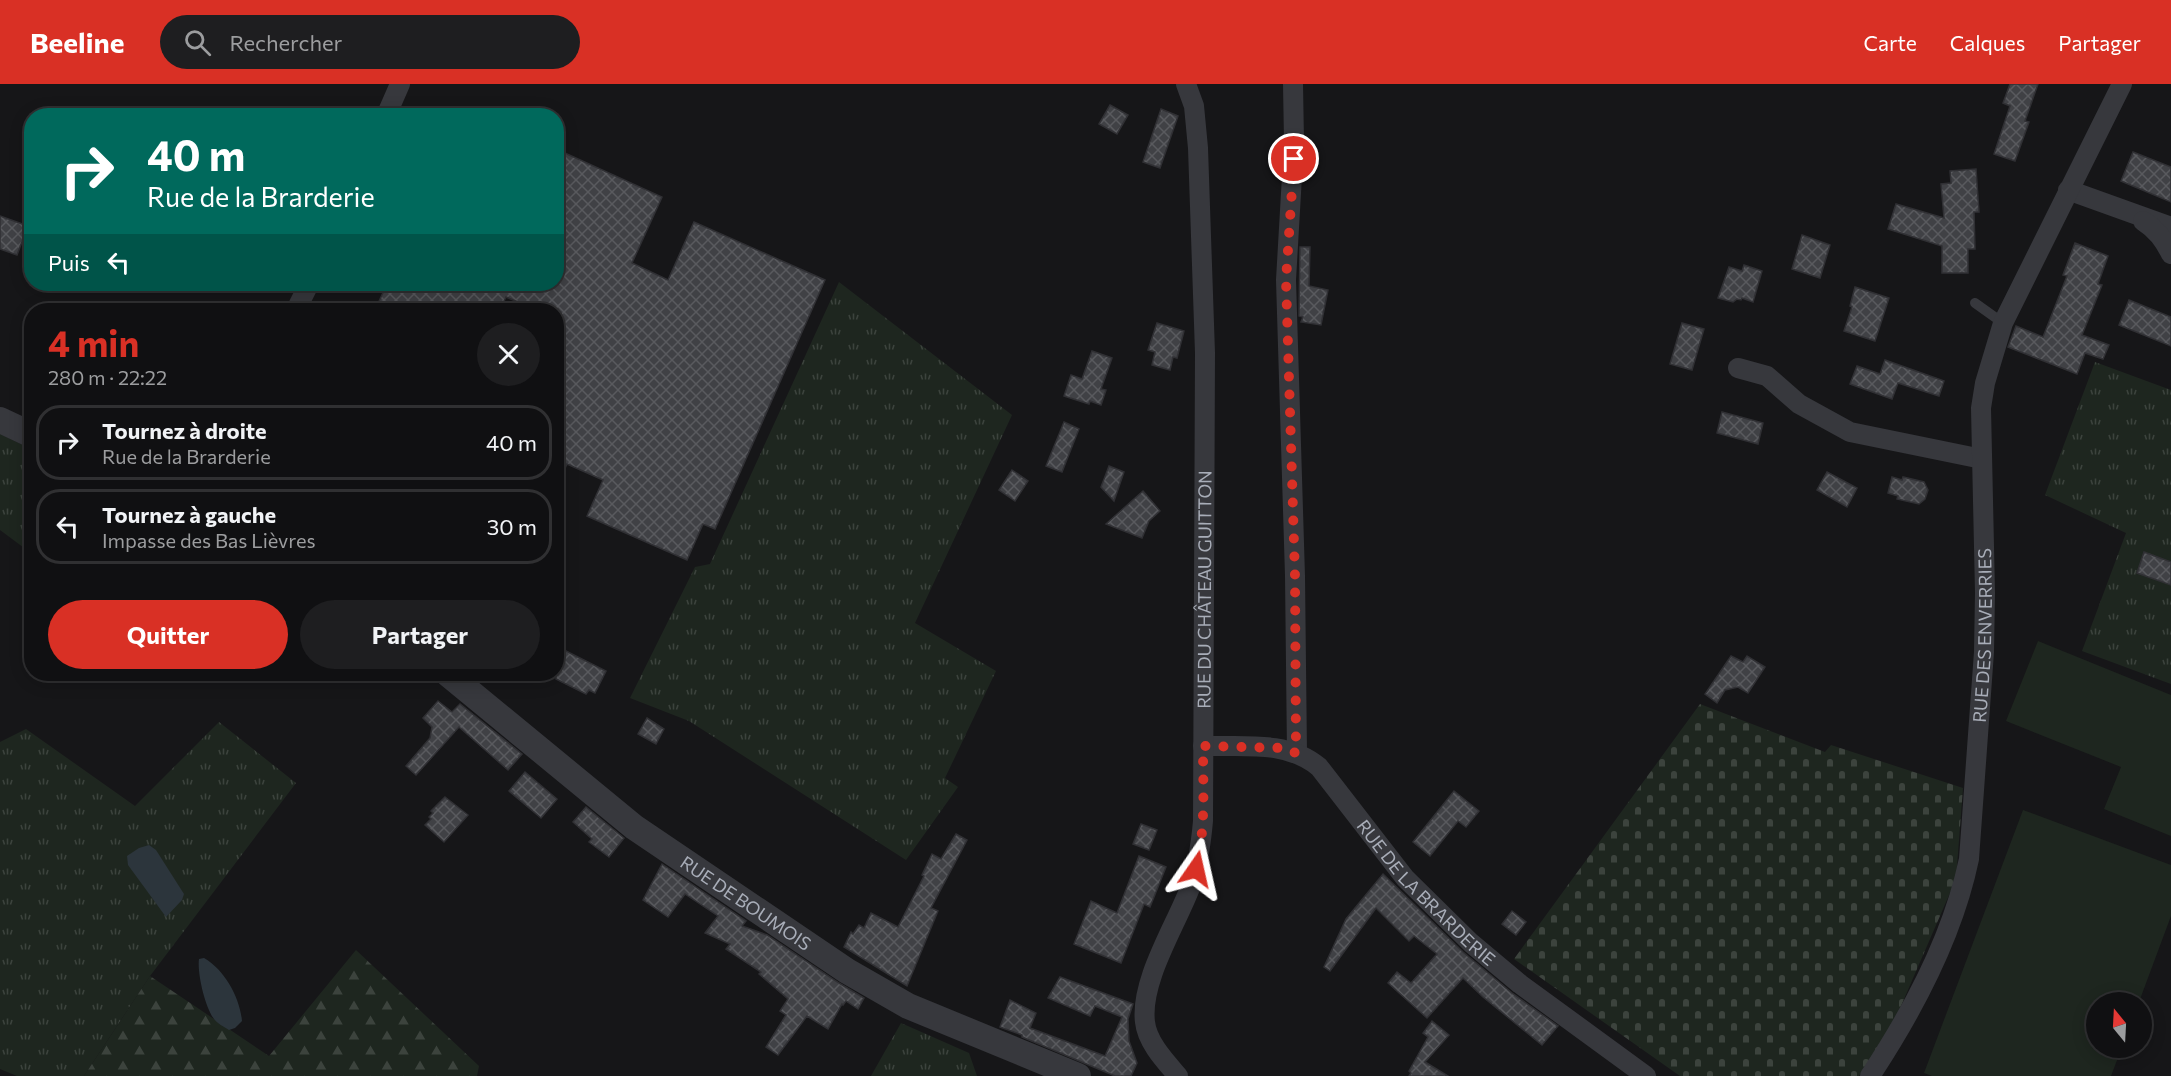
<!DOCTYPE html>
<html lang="fr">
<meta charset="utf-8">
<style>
body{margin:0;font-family:Commissioner,sans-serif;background:#1e1e20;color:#f1f3f6;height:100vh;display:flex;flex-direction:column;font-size:22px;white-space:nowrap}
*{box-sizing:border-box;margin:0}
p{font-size:20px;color:#9c9d9f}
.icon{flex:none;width:33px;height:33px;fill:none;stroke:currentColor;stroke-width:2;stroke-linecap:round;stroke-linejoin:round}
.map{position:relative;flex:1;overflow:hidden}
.drawer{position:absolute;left:24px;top:219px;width:540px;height:378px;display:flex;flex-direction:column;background:#101012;border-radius:24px;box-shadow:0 3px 15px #0003,0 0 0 2px #303032}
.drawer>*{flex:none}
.hud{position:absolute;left:24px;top:24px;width:540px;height:183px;border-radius:24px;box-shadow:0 3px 15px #0003,0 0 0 2px #303032;background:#00695c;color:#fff;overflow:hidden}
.needle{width:39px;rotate:342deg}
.fabs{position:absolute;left:2086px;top:908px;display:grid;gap:12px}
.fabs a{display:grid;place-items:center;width:66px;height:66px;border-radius:50%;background:#101012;box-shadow:0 3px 15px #0003,0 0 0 2px #303032;font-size:30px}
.pin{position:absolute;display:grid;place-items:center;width:51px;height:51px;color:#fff;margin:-26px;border:3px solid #fff;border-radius:50%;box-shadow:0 2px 6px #0007}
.me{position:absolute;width:66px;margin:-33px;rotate:11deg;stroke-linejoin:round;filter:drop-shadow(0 0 4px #0008)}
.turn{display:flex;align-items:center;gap:21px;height:126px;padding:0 24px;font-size:27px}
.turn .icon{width:78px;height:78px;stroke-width:2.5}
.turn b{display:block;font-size:42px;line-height:51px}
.then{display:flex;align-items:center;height:57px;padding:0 24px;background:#0003;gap:12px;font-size:22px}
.round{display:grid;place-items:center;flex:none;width:63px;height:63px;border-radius:32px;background:#1e1e20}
.head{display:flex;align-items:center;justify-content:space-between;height:102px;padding:0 24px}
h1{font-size:36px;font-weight:700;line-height:45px;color:#d93025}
.button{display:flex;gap:12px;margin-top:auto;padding:12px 24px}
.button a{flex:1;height:69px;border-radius:36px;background:#d93025;color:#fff;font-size:24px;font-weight:700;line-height:69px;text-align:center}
.button a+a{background:#1e1e20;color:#f1f3f6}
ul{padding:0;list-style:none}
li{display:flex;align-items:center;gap:18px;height:75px;margin:0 12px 9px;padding:0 12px;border:3px solid #303032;border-radius:24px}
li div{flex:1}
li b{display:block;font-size:22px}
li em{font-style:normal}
header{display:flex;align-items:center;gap:36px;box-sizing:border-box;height:84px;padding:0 30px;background:#d93025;color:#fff}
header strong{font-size:28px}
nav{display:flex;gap:33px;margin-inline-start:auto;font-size:21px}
.search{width:420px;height:54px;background:#1e1e20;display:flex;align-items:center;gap:15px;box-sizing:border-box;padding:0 21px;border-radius:33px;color:#9c9d9f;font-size:22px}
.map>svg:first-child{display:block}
.grass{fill:url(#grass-tufts)}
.forest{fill:url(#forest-firs)}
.cemetery{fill:url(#cemetery-stones)}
.green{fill:#1e261f}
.water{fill:#2c353c}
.building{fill:url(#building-cross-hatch);stroke:#303034;stroke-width:1.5}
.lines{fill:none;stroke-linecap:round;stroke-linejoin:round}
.service{stroke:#37383d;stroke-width:10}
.minor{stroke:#37383d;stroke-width:20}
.tertiary{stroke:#37383d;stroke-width:26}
.route{stroke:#d93025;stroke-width:10;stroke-dasharray:0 18}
.labels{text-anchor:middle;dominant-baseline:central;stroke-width:5;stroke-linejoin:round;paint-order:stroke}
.street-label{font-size:18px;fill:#a8adb8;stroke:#111113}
</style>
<header>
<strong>Beeline</strong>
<div class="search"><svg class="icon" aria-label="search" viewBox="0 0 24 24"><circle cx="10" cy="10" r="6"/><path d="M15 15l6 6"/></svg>Rechercher</div>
<nav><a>Carte</a><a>Calques</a><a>Partager</a></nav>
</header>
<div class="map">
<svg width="2171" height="992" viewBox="0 0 2171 992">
<defs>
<pattern id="grass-tufts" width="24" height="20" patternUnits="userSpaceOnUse" patternTransform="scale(1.5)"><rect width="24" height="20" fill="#1e261f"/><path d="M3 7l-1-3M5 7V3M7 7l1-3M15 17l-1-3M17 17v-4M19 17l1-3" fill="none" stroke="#3c433d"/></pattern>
<pattern id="forest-firs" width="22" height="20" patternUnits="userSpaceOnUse" patternTransform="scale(1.5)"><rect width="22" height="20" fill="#1e261f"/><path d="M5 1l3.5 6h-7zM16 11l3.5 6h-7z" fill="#3c433d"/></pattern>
<pattern id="cemetery-stones" width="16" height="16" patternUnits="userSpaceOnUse" patternTransform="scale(1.5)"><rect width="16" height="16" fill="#1e261f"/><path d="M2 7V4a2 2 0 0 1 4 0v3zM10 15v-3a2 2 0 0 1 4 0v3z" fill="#3c433d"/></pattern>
<pattern id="building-cross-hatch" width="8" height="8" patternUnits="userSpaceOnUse" patternTransform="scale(1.5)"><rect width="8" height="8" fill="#404145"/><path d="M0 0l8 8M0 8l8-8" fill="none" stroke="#595a5e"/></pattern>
</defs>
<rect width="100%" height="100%" fill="#161618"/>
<g class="grass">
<polygon points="839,198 1012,331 915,539 996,587 945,694 958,703 906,776 689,637 630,614 695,483 710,480"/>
<polygon points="2095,278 2171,306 2171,600 2082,567 2126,449 2045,411"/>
<polygon points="0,350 31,365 31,469 0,446"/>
<polygon points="219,638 296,699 150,892 84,992 17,992 0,985 0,658 26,645 135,722"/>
<polygon points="901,939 969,969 977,992 871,992"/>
</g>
<polygon class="forest" points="356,866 479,982 477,992 84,992 150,892 269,972"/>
<polygon class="cemetery" points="1700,620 1825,668 1831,661 1963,704 1956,795 1888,952 1859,992 1680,992 1514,875"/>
<g class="green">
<polygon points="2038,557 2171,611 2171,752 2104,725 2121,683 2006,637"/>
<polygon points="2023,726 2171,781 2171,832 2139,918 2097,918 2097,963 2122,963 2111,992 1932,992 1924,989"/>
</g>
<g class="water">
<polygon points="149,761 156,766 184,810 182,816 166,833 128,781 127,772 139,764"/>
<path d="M204,874C225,886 240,914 242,937L235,944L229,946C224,943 217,939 214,935C205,923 197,889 199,875Z"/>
</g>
<g class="building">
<polygon points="2010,0 2038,0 2025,37 2029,38 2015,77 1994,70 2010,22 2003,19"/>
<polygon points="1110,21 1128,31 1117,50 1099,40"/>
<polygon points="1161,25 1178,32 1160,84 1143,78"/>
<polygon points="556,65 662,113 632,179 668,196 694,138 825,196 715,445 703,440 687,476 587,432 603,396 567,380 556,404 556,226 537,226 506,213 500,226 375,226 387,200 556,200"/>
<polygon points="2133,68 2171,83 2171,118 2121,97"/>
<polygon points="1976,85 1979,128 1974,128 1975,165 1968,165 1968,189 1942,189 1942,162 1888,145 1896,120 1944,134 1941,100 1951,99 1950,87"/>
<polygon points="0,132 28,142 17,171 0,165"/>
<polygon points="1802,151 1830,161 1820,194 1792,185"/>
<polygon points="2075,159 2108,172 2098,200 2102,201 2082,251 2109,261 2103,275 2085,269 2077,290 2008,263 2016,242 2043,253 2067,192 2063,191"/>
<polygon points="1300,163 1310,163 1309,202 1328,206 1321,241 1301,238 1303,233 1299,232"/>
<polygon points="1744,181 1762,187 1753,218 1742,214 1741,216 1737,215 1733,218 1718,214 1729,183 1742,187"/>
<polygon points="1855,203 1889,214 1875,257 1844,247 1852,223 1850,222"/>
<polygon points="2129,216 2171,233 2171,262 2119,241"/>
<polygon points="1157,239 1184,247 1177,274 1173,273 1170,286 1152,281 1155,268 1148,266"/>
<polygon points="1682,239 1704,245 1692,286 1670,280"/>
<polygon points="1092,267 1112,274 1101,305 1106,306 1101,321 1090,317 1089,320 1064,312 1071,291 1082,295"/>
<polygon points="1885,276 1944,297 1939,312 1898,299 1892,315 1850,300 1857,282 1880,290"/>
<polygon points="1722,328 1763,339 1758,360 1717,349"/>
<polygon points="1064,338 1079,345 1062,388 1046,382"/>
<polygon points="1109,382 1124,388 1114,417 1101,403"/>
<polygon points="1012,386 1028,397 1015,417 999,406"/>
<polygon points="1827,388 1857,404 1847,423 1817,406"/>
<polygon points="1892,393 1902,396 1903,393 1924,398 1928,406 1925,415 1919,420 1897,415 1898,412 1888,409"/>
<polygon points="1143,407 1160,427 1149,437 1142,454 1106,440"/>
<polygon points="2144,468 2171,478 2171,501 2137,489"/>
<polygon points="556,562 606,587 595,609 589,606 586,610 556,595"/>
<polygon points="1731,572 1743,578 1747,572 1765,583 1748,609 1738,603 1725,606 1717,619 1705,610"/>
<polygon points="438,617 452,628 460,620 522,670 508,686 459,643 416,691 406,682 430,654 432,643 423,634"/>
<polygon points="647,634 664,645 656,660 638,650"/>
<polygon points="525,688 557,715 541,734 509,707"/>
<polygon points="1454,707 1479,727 1466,743 1458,737 1430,772 1413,758"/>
<polygon points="445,713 468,731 444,758 425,741 431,735 429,733 433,729 431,727"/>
<polygon points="586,723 624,754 609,773 589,758 592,755 573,738"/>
<polygon points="1141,740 1157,746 1149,766 1133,760"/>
<polygon points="956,750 967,756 931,824 938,827 907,902 844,863 851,848 853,850 859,841 864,844 871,829 898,843 924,792 922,791 932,770 941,775"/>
<polygon points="1139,772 1166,783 1150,823 1144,820 1121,879 1074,860 1091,817 1117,829"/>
<polygon points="662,780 746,837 742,842 767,851 839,899 864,914 858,925 846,917 843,921 842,920 828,945 807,932 778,971 766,963 786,931 780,927 788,915 759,890 761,888 726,865 730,860 705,849 718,832 685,810 668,833 643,816"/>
<polygon points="1383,790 1463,868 1512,909 1558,942 1542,961 1483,913 1463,894 1427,934 1388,899 1397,888 1411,899 1437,870 1414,852 1409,857 1376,824 1330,887 1324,883 1346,835"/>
<polygon points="1512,827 1526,838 1516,851 1502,840"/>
<polygon points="1060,893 1133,920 1128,935 1129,957 1137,979 1131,992 1115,992 1022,953 1022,951 1000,943 1010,916 1036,929 1030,944 1105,972 1122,933 1095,922 1090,932 1048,914"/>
<polygon points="1432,937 1449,951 1425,978 1448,992 1409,992 1411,989 1409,987 1428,953 1423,949"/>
</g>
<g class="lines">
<polyline class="service" points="1975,219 2003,239"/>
<g class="minor">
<polyline points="1293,0 1294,57 1286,196 1295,492 1297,669"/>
<polyline points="386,32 400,0"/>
<polyline points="2068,106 2171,143"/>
<path d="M2143,137C2157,146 2164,156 2171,170"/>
<polyline points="296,226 309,200"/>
<polyline points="1738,284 1767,292 1799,320 1850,348 1982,375"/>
<path id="s1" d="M1203,662C1242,663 1287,656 1319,683L1405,794L1471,859L1520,900L1646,992"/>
<path id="s2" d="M1178,992C1165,977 1147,958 1145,938C1140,897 1175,843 1190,804C1198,782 1201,760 1203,737L1205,269L1198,64L1194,22L1186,0"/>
<path id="s3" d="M1870,992C1913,927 1953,852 1969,775L1984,568L1985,509L1981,324L1985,299L2003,239L2122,0"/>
</g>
<g class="tertiary">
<polyline points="0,336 32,351"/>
<path id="s4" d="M448,590L634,743L847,887L908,922L1078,992"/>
</g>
</g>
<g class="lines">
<path class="route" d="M1196,785C1206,745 1203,703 1203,662L1283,664L1296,669L1295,492L1286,196L1294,75"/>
</g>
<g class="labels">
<g class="street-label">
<text stroke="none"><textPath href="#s2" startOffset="507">RUE DU CHÂTEAU GUITTON</textPath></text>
<text stroke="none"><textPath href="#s3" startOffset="464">RUE DES ENVERRIES</textPath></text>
<text stroke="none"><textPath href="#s1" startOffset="286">RUE DE LA BRARDERIE</textPath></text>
<text stroke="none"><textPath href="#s4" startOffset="376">RUE DE BOUMOIS</textPath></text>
</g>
</g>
</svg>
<div class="fabs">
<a><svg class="needle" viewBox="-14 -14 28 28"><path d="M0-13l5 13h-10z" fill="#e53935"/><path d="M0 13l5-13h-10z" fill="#9c9d9f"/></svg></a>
</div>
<div class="pin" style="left:1294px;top:75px;background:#d93025"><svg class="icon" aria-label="arrive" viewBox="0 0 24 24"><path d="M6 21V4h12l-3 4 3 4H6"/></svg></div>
<svg class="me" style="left:1196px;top:785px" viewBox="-20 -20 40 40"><path d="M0-17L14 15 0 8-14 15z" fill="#d93025" stroke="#fff" stroke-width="4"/></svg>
<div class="hud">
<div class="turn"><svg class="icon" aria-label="right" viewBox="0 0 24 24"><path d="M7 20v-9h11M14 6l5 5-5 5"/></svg><div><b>40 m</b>Rue de la Brarderie</div></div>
<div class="then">Puis<svg class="icon" aria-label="left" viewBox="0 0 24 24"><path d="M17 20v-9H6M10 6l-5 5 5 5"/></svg></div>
</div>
<section class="drawer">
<div class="head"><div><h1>4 min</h1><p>280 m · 22:22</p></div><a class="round"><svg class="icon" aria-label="close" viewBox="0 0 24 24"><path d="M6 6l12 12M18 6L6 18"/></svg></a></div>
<ul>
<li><svg class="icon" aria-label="right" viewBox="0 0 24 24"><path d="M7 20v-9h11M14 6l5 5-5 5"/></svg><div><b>Tournez à droite</b><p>Rue de la Brarderie</p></div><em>40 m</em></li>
<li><svg class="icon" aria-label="left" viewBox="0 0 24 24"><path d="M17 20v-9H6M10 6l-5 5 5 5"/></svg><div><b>Tournez à gauche</b><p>Impasse des Bas Lièvres</p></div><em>30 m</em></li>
</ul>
<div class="button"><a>Quitter</a><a>Partager</a></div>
</section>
</div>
